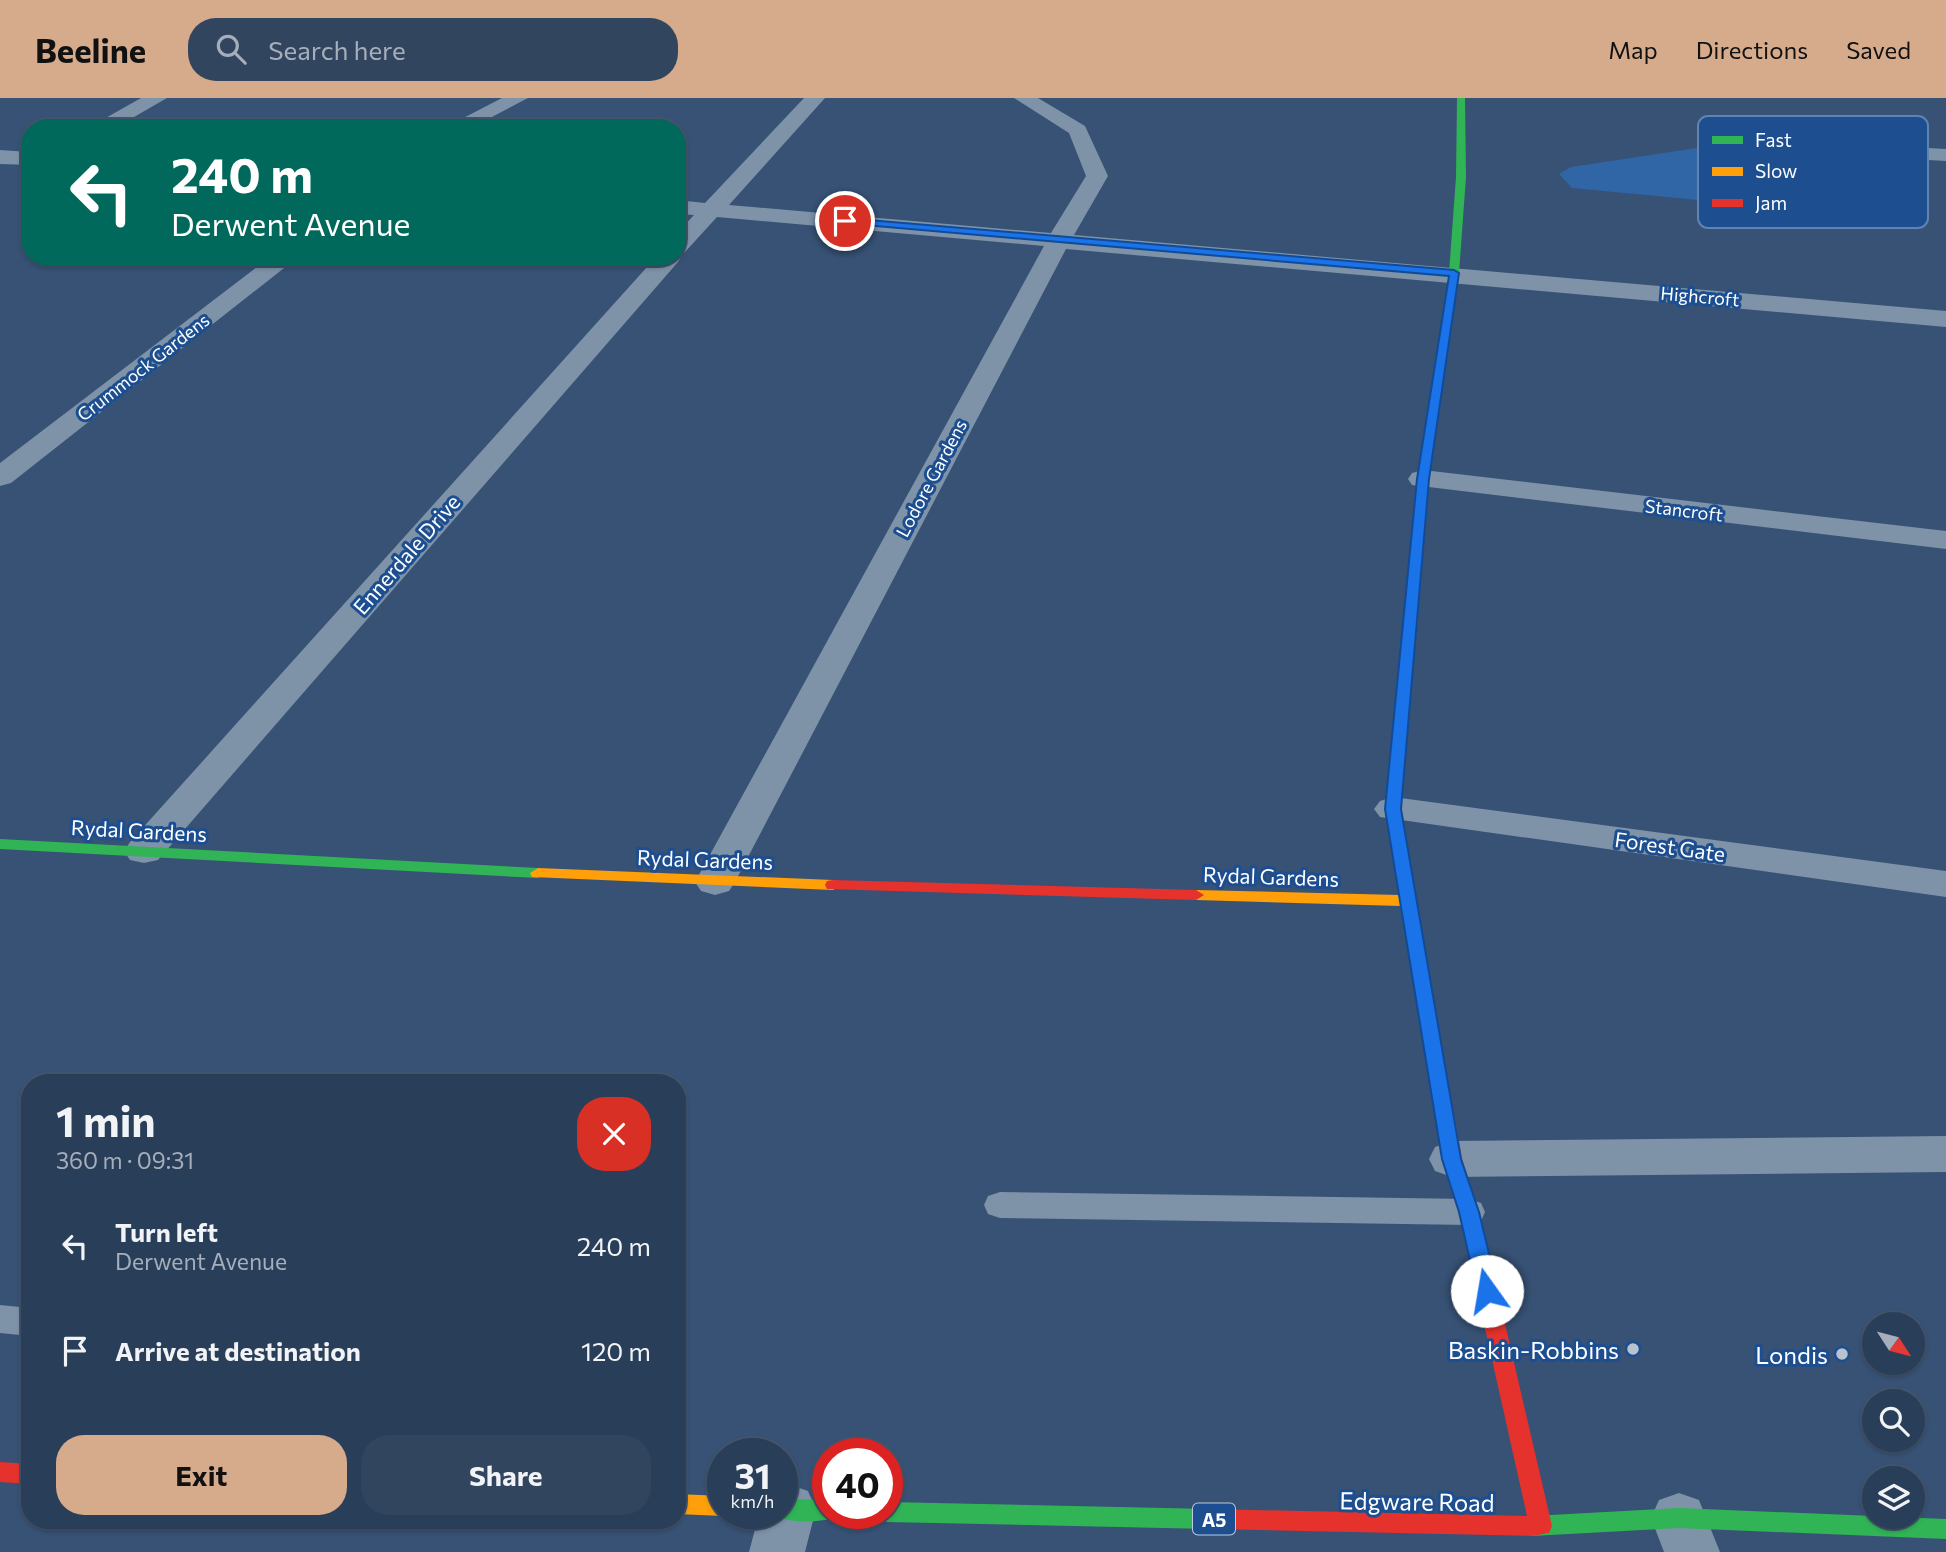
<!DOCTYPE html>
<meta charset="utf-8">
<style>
body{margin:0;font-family:Commissioner,sans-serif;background:#31455e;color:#f1f3f6;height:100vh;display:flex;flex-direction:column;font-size:26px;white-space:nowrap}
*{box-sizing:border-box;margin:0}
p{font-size:23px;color:#a5aeba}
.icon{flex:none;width:38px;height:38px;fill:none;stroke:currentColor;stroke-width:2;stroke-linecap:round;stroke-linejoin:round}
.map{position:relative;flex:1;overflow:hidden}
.side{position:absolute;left:21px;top:976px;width:665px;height:455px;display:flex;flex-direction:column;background:#293e58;border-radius:28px;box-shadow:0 2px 5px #0004,0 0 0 2px #45576e}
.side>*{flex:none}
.banner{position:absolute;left:21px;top:21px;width:665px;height:147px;border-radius:28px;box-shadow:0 2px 5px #0004,0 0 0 2px #45576e;background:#00695c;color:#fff;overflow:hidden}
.needle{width:46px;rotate:126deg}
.fabs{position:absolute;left:1862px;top:1214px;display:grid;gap:14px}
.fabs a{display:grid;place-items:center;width:63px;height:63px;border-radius:50%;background:#293e58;box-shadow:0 2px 5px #0004,0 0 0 2px #45576e;font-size:35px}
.speed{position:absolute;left:707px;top:1340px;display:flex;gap:14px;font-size:35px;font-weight:700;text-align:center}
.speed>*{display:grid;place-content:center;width:91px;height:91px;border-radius:50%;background:#293e58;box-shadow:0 2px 5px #0004,0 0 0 2px #45576e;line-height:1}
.speed small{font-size:18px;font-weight:400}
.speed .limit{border:10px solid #d22;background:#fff;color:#111}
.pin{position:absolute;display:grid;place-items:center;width:60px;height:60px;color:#fff;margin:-30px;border:4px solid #fff;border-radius:50%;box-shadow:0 2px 7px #0007}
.me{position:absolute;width:77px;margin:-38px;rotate:347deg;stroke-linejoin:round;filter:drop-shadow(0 0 5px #0008)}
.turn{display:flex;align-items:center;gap:24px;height:147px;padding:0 35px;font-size:32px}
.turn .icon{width:91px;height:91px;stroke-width:2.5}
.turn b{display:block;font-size:49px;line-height:60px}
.round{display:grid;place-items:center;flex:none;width:74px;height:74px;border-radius:28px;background:#31455e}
.head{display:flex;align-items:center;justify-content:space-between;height:119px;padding:0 35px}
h1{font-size:42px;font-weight:700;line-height:52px}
.action{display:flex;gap:14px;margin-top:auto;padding:14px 35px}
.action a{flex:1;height:80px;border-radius:28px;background:#d6ab8b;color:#111;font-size:28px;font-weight:700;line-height:80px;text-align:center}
.action a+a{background:#31455e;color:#f1f3f6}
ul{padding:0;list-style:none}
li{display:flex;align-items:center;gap:21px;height:105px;padding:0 35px}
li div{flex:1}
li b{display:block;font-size:26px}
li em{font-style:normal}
header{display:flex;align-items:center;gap:42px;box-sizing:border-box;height:98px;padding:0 35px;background:#d6ab8b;color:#111}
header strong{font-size:33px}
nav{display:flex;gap:38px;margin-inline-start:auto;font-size:24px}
.search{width:490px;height:63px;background:#31455e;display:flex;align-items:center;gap:18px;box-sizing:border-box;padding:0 24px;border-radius:28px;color:#a5aeba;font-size:26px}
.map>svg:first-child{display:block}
.green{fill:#3065a6}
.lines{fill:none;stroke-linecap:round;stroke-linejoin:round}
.lane{fill:#7e92a8;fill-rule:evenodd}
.street{fill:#7e92a8;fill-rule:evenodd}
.fast{fill:#30b455;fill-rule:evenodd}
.slow{fill:#ff9f0a;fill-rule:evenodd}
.jam{fill:#e5322d;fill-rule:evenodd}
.route{fill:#1a73e8;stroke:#114b97;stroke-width:2}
.poi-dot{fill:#b9c2cf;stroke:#1c4e90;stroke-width:2.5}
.labels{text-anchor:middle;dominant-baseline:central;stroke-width:6;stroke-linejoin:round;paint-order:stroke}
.far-street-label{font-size:18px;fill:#fff;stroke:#1c4e90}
.shield{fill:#1c4e90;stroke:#bbcade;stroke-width:2}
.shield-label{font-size:19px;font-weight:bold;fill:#fff}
.street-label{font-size:21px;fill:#fff;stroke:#1c4e90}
.near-poi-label{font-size:24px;fill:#fff;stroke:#1c4e90;text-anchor:end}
.near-street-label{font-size:24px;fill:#fff;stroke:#1c4e90}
.key{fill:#1c4e90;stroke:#6083b1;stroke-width:2}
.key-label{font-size:19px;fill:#fff}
</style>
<header>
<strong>Beeline</strong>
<div class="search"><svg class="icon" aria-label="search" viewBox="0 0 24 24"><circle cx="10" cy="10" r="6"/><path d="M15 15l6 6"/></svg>Search here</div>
<nav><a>Map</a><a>Directions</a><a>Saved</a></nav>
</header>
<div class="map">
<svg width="1946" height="1454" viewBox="0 0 1946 1454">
<rect width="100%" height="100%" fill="#375275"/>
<polygon class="green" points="1743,43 1808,49 1825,114 1572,90 1559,76 1571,69"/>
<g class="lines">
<g class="lane">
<polygon points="1000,1094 1469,1101 1481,1105 1485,1114 1481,1123 1469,1127 1000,1120 988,1116 984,1107 988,1098"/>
<polygon points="0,1207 30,1210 30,1238 0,1235"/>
</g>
<g class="street">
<polygon points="141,0 167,0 115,30 88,30"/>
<polygon points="502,0 528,0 471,30 444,30"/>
<polygon points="804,0 825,0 729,107 1051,135 1086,78 1069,35 1014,0 1038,0 1085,28 1108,78 1074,137 1946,213 1946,229 1066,151 735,784 729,793 715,797 701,793 695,784 1044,148 717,119 685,154 679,156 681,159 678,164 158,762 144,765 130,762 124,753 130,744 656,159 677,159 677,135 694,117 677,116 677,102 705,105"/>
<polygon points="1803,32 1872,47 1946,51 1946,63 1872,59 1796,42 1792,38 1796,34"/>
<polygon points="0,52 30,54 30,67 0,66"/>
<polygon points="270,159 298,159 11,385 0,388 0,365"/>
<polygon points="1423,372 1946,433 1946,451 1412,387 1408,381 1412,375"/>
<polygon points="1393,699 1946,773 1946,799 1380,719 1374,711 1380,703"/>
<polygon points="1946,1038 1946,1074 1452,1079 1435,1073 1429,1061 1435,1049 1452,1043"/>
<polygon points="788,1386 808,1393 816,1411 805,1454 749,1454 759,1416 782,1416 782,1388"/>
<polygon points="1679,1395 1699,1402 1720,1454 1664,1454 1651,1420 1659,1402"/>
</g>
<g class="fast">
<polygon points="1457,0 1465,0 1466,79 1459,175 1430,374 1424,378 1418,374 1449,175 1456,79"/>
<polygon points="0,741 538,770 546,775 538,780 0,751"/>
<path d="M782,1401L828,1402V1416H838L836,1419C821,1425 785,1426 773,1416H782Z"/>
<polygon points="887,1404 1209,1411 1217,1414 1220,1421 1217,1428 1209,1431 887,1424 879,1421 876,1416 887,1416"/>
<polygon points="1679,1410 1946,1421 1946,1441 1679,1430 1532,1438 1524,1435 1521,1428 1524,1421 1532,1418"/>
</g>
<g class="slow">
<polygon points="1424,370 1430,374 1401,711 1442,948 1439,952 1427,952 1424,948 1401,808 1196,802 1188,797 1196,792 1399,797 1385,711 1418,374"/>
<polygon points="538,770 833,782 841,787 833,792 532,779 530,775"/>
<polygon points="677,1396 723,1398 723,1416 729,1416 723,1418 677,1416"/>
</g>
<g class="jam">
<polygon points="833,782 1196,792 1204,797 1196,802 827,791 825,787 827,783"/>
<polygon points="1433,942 1439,944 1442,948 1462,1061 1479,1114 1552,1428 1549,1435 1532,1438 1209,1431 1201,1428 1198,1421 1201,1414 1209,1411 1527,1418 1459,1114 1442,1061 1424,948 1427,944"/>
<polygon points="0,1364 30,1366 30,1386 0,1384"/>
</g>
</g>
<polygon class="route" points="845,120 1454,172 1459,175 1429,381 1401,711 1461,1061 1479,1114 1498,1193 1495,1199 1480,1199 1477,1193 1459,1114 1442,1061 1385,711 1417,381 1449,178 841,125"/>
<g class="poi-dot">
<circle cx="1633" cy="1251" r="7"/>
<circle cx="1842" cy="1256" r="7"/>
</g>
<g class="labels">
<g class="far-street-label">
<text transform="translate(1700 198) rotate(5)">Highcroft</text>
<text transform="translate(143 269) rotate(-38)">Crummock Gardens</text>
<text transform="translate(931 380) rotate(-62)">Lodore Gardens</text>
<text transform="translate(1684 412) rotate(7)">Stancroft</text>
</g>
<rect class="shield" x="1193" y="1405.5" width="42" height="31" rx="5"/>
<g class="shield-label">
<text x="1214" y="1421">A5</text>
</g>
<g class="street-label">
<text transform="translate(406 456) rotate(-49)">Ennerdale Drive</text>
<text transform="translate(139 732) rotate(3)">Rydal Gardens</text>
<text transform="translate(1670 748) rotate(8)">Forest Gate</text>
<text transform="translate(705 761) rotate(2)">Rydal Gardens</text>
<text transform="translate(1271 778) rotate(2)">Rydal Gardens</text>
</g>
<g class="near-poi-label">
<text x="1619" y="1251">Baskin-Robbins</text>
<text x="1828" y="1256">Londis</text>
</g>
<g class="near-street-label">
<text transform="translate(1417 1403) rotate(1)">Edgware Road</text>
</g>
</g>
<rect x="1698" y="18" width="230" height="112" rx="10" class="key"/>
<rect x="1712" y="38" width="31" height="8" fill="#30b455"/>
<rect x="1712" y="69" width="31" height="9" fill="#ff9f0a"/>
<rect x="1712" y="101" width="31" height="8" fill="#e5322d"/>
<g class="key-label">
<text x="1755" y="49">Fast</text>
<text x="1755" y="80">Slow</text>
<text x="1755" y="112">Jam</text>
</g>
</svg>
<div class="fabs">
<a><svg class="needle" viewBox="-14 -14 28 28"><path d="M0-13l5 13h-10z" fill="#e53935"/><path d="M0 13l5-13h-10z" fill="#a5aeba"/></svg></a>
<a><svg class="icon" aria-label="search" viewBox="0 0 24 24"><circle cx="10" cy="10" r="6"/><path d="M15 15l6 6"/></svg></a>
<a><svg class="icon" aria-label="layers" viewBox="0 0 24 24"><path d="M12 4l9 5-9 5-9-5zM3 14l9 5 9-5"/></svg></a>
</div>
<div class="speed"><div>31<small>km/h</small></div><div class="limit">40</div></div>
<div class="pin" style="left:845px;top:123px;background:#d93025"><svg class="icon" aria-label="arrive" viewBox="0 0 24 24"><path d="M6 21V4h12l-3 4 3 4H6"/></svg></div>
<svg class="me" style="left:1487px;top:1193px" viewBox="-20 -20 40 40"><circle r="19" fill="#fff"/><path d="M0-13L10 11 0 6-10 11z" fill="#1a73e8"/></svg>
<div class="banner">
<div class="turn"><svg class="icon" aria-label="left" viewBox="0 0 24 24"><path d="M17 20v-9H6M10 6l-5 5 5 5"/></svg><div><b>240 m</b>Derwent Avenue</div></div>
</div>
<section class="side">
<div class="head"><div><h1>1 min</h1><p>360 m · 09:31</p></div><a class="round" style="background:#d93025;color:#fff"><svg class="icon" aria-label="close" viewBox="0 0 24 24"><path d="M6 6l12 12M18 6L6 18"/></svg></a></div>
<ul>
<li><svg class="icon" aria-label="left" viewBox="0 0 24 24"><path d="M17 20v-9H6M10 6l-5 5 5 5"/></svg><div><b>Turn left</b><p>Derwent Avenue</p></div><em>240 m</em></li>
<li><svg class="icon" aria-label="arrive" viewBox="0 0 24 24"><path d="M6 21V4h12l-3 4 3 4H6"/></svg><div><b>Arrive at destination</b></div><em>120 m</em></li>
</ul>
<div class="action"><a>Exit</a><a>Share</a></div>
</section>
</div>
